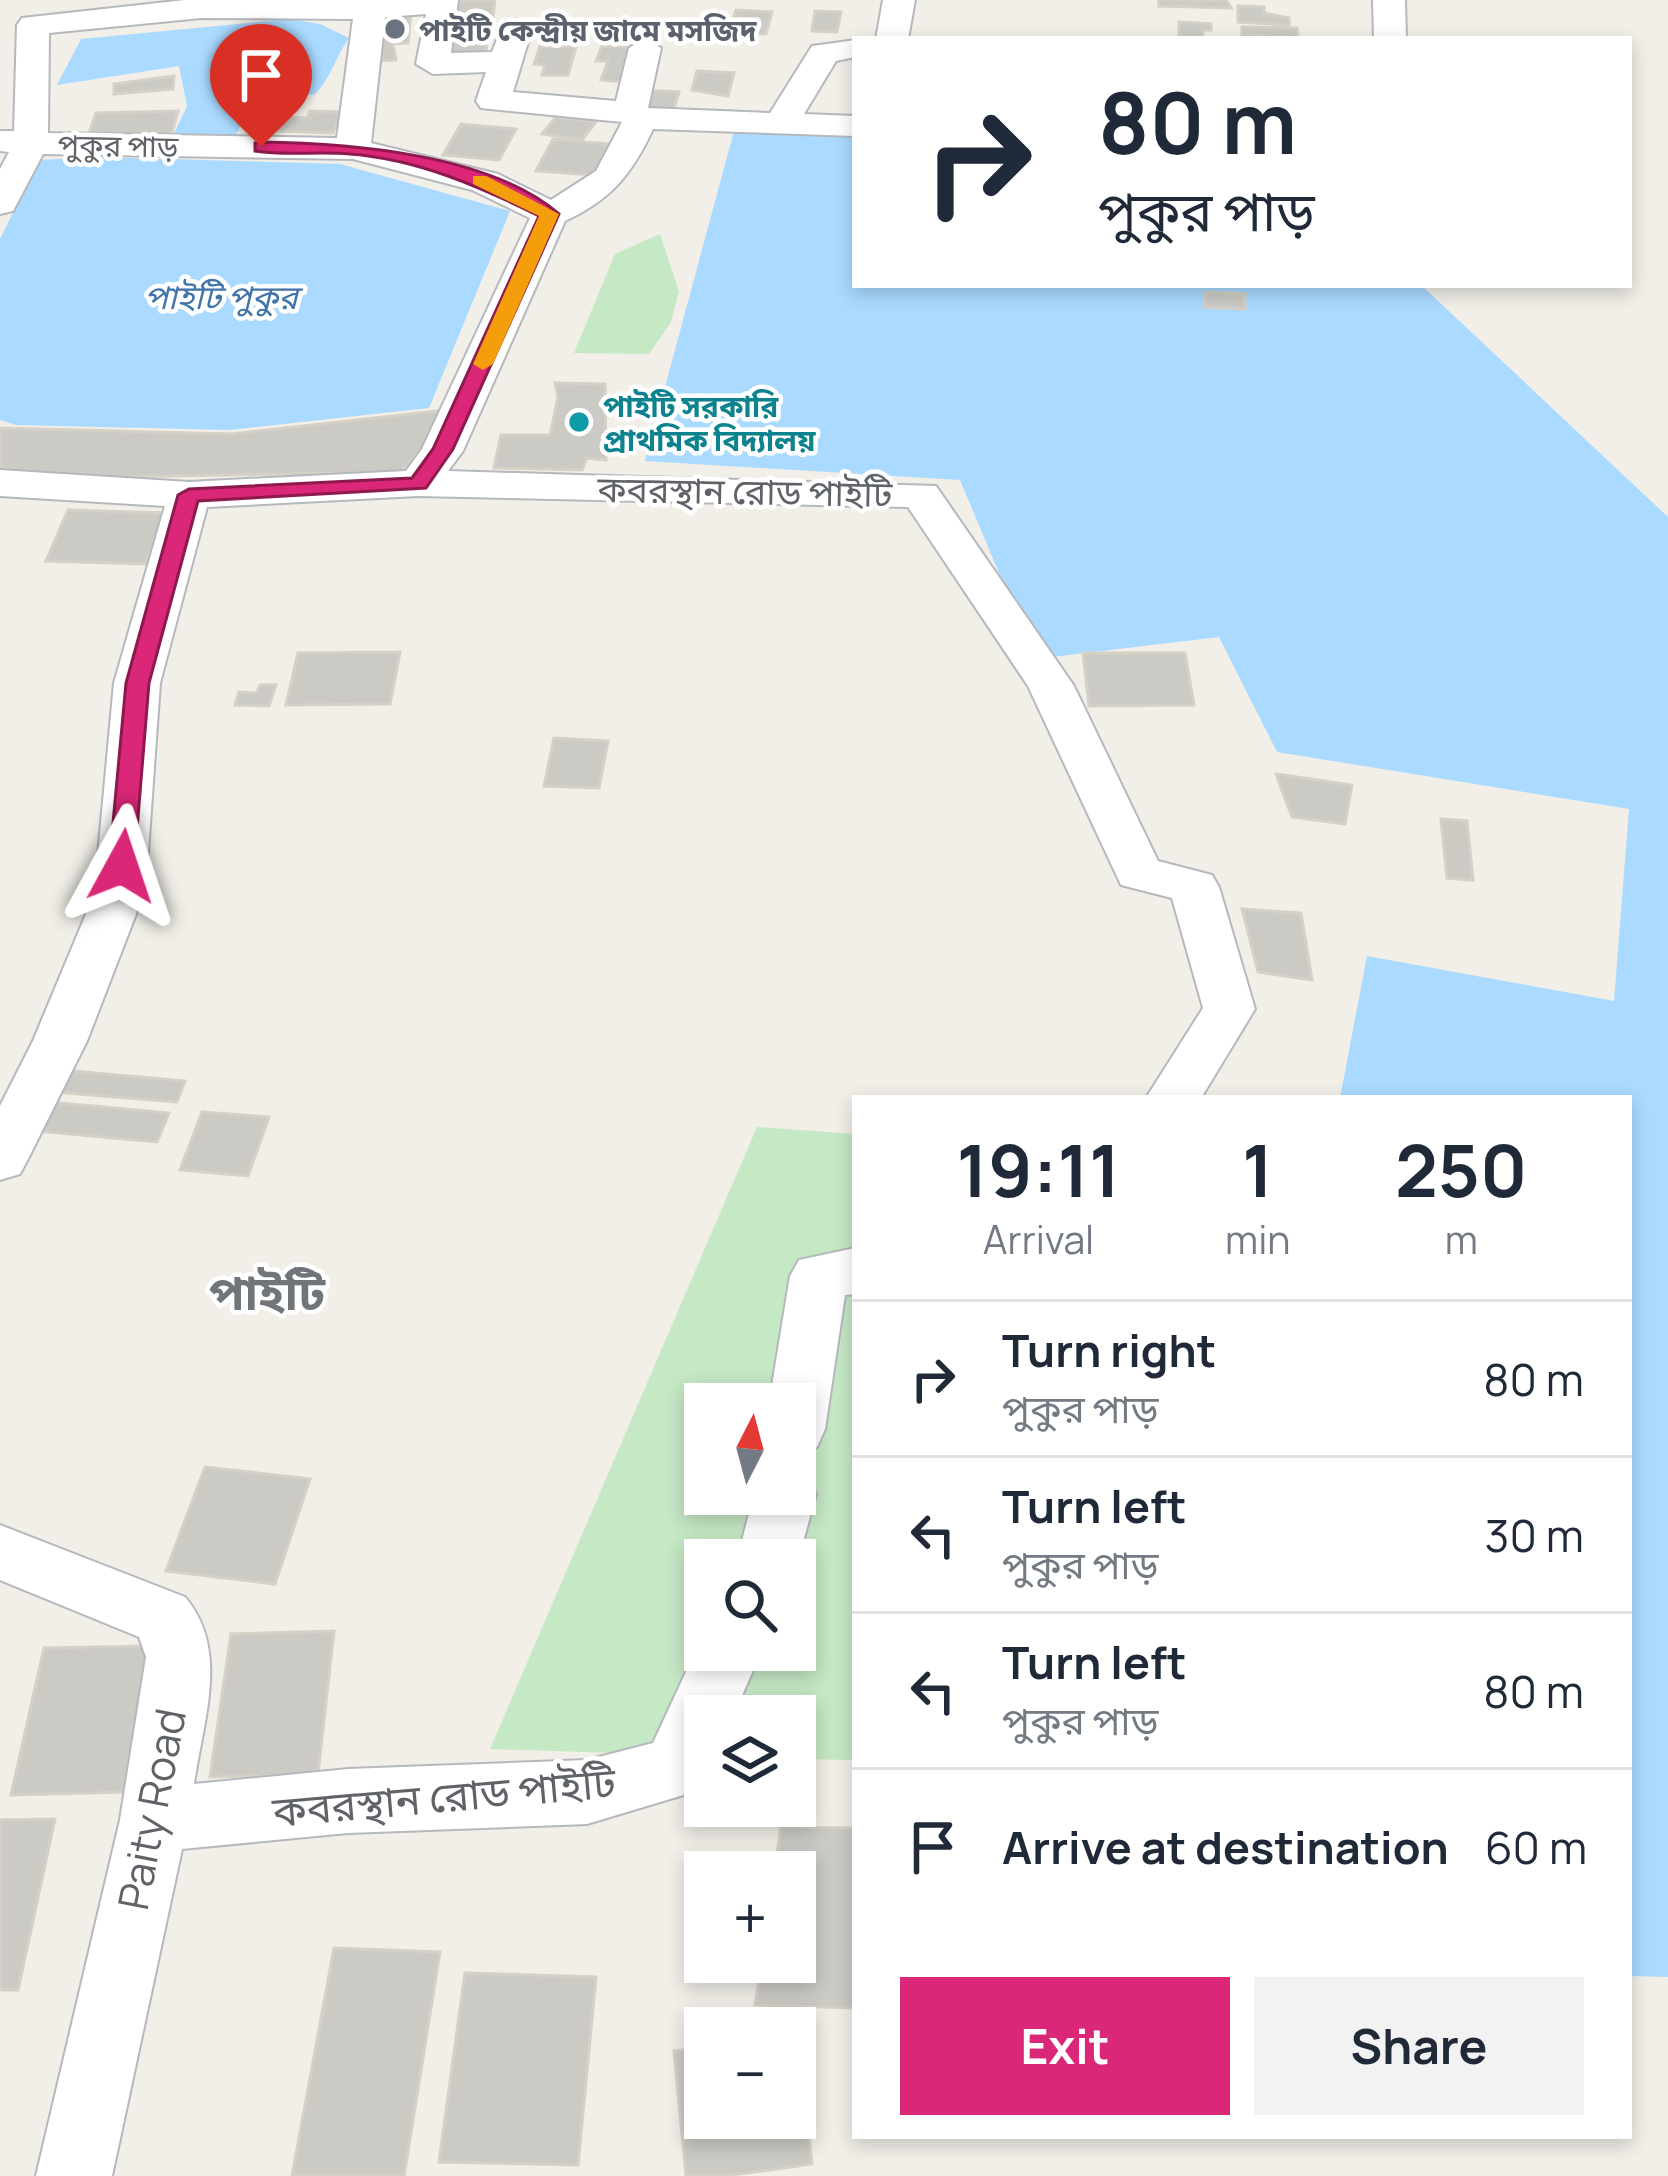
<!DOCTYPE html>
<meta charset="utf-8">
<style>
body{margin:0;font-family:Manrope,"Noto Sans Bengali",sans-serif;background:#f2f2f3;color:#1f2937;height:100vh;display:flex;flex-direction:column;font-size:45px;white-space:nowrap}
*{box-sizing:border-box;margin:0}
p{font-size:39px;color:#747a83}
.icon{flex:none;width:66px;height:66px;fill:none;stroke:currentColor;stroke-width:2;stroke-linecap:round;stroke-linejoin:round}
.map{position:relative;flex:1;overflow:hidden}
.side{position:absolute;left:852px;top:1095px;width:780px;height:1044px;display:flex;flex-direction:column;background:#fff;border-radius:0px;box-shadow:0 6px 18px #0003}
.side>*{flex:none}
.guide{position:absolute;left:852px;top:36px;width:780px;height:252px;border-radius:0px;box-shadow:0 6px 18px #0003;background:#fff;color:#1f2937;overflow:hidden}
.needle{width:78px;rotate:6deg}
.controls{position:absolute;left:684px;top:1383px;display:grid;gap:24px}
.controls a{display:grid;place-items:center;width:132px;height:132px;border-radius:0px;background:#fff;box-shadow:0 6px 18px #0003;font-size:60px}
.pin{position:absolute;display:grid;place-items:center;width:102px;height:102px;color:#fff;margin:-123px -51px;border-radius:50% 50% 50% 0;rotate:-45deg;box-shadow:0 0 12px #0007}
.pin .icon{rotate:45deg}
.me{position:absolute;width:132px;margin:-66px;rotate:5deg;stroke-linejoin:round;filter:drop-shadow(0 0 9px #0008)}
.turn{display:flex;align-items:center;gap:42px;height:252px;padding:0 48px;font-size:54px}
.turn .icon{width:156px;height:156px;stroke-width:2.5}
.turn b{display:block;font-size:84px;line-height:102px}
.eta{display:flex;justify-content:space-evenly;align-items:center;height:204px;text-align:center}
.eta b{font-size:72px;font-weight:700;line-height:84px}
.action{display:flex;gap:24px;margin-top:auto;padding:24px 48px}
.action a{flex:1;height:138px;border-radius:0px;background:#db2777;color:#fff;font-size:48px;font-weight:700;line-height:138px;text-align:center}
.action a+a{background:#f2f2f3;color:#1f2937}
ul{padding:0;list-style:none}
li{display:flex;align-items:center;gap:36px;height:156px;padding:0 48px;border-top:3px solid #e0e1e3}
li div{flex:1}
li b{display:block;font-size:45px}
li em{font-style:normal}
.map>svg:first-child{display:block}
.green{fill:#c5e8c5;fill-rule:evenodd}
.water{fill:#aadaff}
.building{fill:#cccac5;stroke:#d6d1c6;stroke-width:3}
.lines{fill:none;stroke-linecap:round;stroke-linejoin:round}
.street-casing{stroke:#b5b8bc;stroke-width:4}
.street{fill:#fff;fill-rule:evenodd}
.route{fill:#db2777;stroke:#8e194d;stroke-width:3}
.slow{fill:#f59e0b}
.worship-dot{fill:#6b7280;stroke:#fff;stroke-width:4.5}
.culture-dot{fill:#0f9aa8;stroke:#fff;stroke-width:4.5}
.labels{text-anchor:middle;dominant-baseline:central;stroke-width:9;stroke-linejoin:round;paint-order:stroke}
.far-worship-label{font-size:30px;font-weight:bold;fill:#5b616d;stroke:#fff;text-anchor:start}
.far-street-label{font-size:30px;fill:#5f6368;stroke:#fff}
.far-culture-label{font-size:30px;font-weight:bold;fill:#0d838f;stroke:#fff;text-anchor:start}
.far-water-label{font-size:33px;font-style:italic;fill:#4174aa;stroke:#fff}
.street-label{font-size:36px;fill:#5f6368;stroke:#fff}
.near-street-label{font-size:42px;fill:#5f6368;stroke:#fff}
.district-label{font-size:48px;font-weight:bold;fill:#70757a;stroke:#fff}
</style>
<div class="map">
<svg width="1668" height="2176" viewBox="0 0 1668 2176">
<rect width="100%" height="100%" fill="#f1efe8"/>
<g class="green">
<polygon points="660,234 679,291 671,322 649,354 574,353 615,254"/>
<path d="M757,1127L855,1134V1760L795,1759V1716H705V1756L490,1749ZM705,1404H795V1494H705ZM705,1560H795V1650H705Z"/>
</g>
<g class="water">
<path d="M289,19L320,24L349,38C335,58 331,79 314,95L258,92L230,146H168L187,106L179,66L57,85L81,39Z"/>
<polygon points="734,131 855,136 855,285 1421,285 1668,517 1668,1977 1629,1976 1629,1098 1340,1098 1367,956 1614,1001 1629,809 1277,752 1219,637 1035,659 960,480 645,461"/>
<polygon points="94,157 340,164 510,211 429,408 229,430 16,425 0,420 0,239 39,160"/>
</g>
<g class="building">
<polygon points="449,0 495,0 493,16 447,17"/>
<polygon points="1159,0 1226,0 1231,8 1159,6"/>
<polygon points="1238,6 1264,7 1264,13 1289,18 1289,25 1238,22"/>
<polygon points="736,10 772,12 766,34 729,32"/>
<polygon points="815,11 841,12 837,32 812,31"/>
<polygon points="411,12 408,43 393,44 396,60 383,61 380,15"/>
<polygon points="488,22 486,56 448,57 451,23"/>
<polygon points="1179,22 1211,24 1211,30 1203,30 1203,37 1179,36"/>
<polygon points="1242,27 1297,28 1298,37 1242,35"/>
<polygon points="540,46 576,47 568,75 542,75 545,65 534,64"/>
<polygon points="602,46 636,48 623,82 601,80 608,61 596,61"/>
<polygon points="697,71 734,73 728,96 692,90"/>
<polygon points="174,76 173,89 114,94 114,84"/>
<polygon points="641,90 679,92 672,115 635,109"/>
<polygon points="178,111 170,140 86,142 96,113"/>
<polygon points="310,111 342,112 333,133 249,130 256,116 307,118"/>
<polygon points="556,117 596,122 582,140 542,134"/>
<polygon points="461,124 516,129 499,160 443,155"/>
<polygon points="553,139 609,144 593,175 536,171"/>
<polygon points="1205,292 1245,294 1245,309 1204,307"/>
<polygon points="555,383 605,384 606,460 587,458 582,470 494,468 501,435 550,435 558,397"/>
<polygon points="445,410 422,448 400,472 113,477 0,469 0,428 232,434"/>
<polygon points="68,510 166,513 145,564 46,561"/>
<polygon points="400,652 390,704 286,705 298,653"/>
<polygon points="1083,653 1185,653 1194,705 1089,706"/>
<polygon points="260,685 276,685 269,706 235,705 239,692 257,693"/>
<polygon points="554,738 608,741 599,788 544,786"/>
<polygon points="1276,774 1352,785 1345,824 1292,817"/>
<polygon points="1441,819 1467,821 1473,880 1447,878"/>
<polygon points="1242,909 1301,913 1312,980 1258,972"/>
<polygon points="62,1070 185,1081 177,1102 53,1092"/>
<polygon points="50,1102 169,1113 157,1142 36,1131"/>
<polygon points="202,1112 269,1117 248,1176 180,1170"/>
<polygon points="205,1467 310,1479 275,1584 166,1571"/>
<polygon points="334,1631 318,1774 210,1777 231,1634"/>
<polygon points="154,1646 127,1792 11,1795 44,1648"/>
<polygon points="55,1819 18,1990 0,1990 0,1820"/>
<polygon points="781,1827 855,1828 855,2008 755,2005 762,1962 795,1962 795,1872 774,1872"/>
<polygon points="334,1948 440,1952 404,2176 292,2176"/>
<polygon points="465,1973 596,1977 578,2165 439,2162"/>
<polygon points="796,2034 812,2164 725,2176 686,2176 674,2051 705,2047 705,2118 795,2118"/>
</g>
<g class="lines">
<g class="street-casing">
<g id="street">
<path d="M185,0H458L451,53L492,52L504,22L516,19L532,29L513,92L616,101L629,48L645,38L661,48L648,108L770,113L812,46L863,39H855V57L836,61L804,114L855,116V136L653,129C632,174 611,200 565,221L463,451L448,471L936,486L1074,686L1158,861L1212,875L1219,887L1255,1009L1201,1098H1146L1203,1008L1172,898L1121,885L1028,686L908,507L418,496L207,507L160,683L147,866L136,914L87,1041L28,1159L20,1174L0,1180V1106L33,1041L86,914L97,866L114,683L165,506L0,496V470L189,482L406,471L422,449L530,218L472,190L353,159L43,154L13,211L0,214V169L9,152L0,151V131H14L17,25L22,18ZM426,14L416,64L433,74L486,72L476,101L481,108L622,122L596,171L551,200L498,174L371,143L385,17ZM201,18L353,19L337,138L48,133L49,33Z"/>
<polygon points="883,0 915,0 908,39 876,39"/>
<polygon points="1373,0 1405,0 1406,39 1374,39"/>
<polygon points="855,1248 855,1294 845,1295 825,1429 817,1447 795,1454 795,1404 769,1404 790,1276 799,1260"/>
<polygon points="795,1471 807,1475 816,1494 795,1572 795,1560 737,1560 754,1494 795,1494"/>
<path d="M0,1525L185,1597C230,1650 203,1720 194,1784L348,1769L587,1760L653,1743L705,1631V1650H762L733,1716H705V1779L700,1790L587,1824L348,1833L182,1849L112,2176H36L120,1820L146,1657L139,1637L0,1580Z"/>
</g>
</g>
<use href="#street" class="street"/>
</g>
<path class="route" d="M261,142C349,143 490,154 559,214L453,449L426,488L198,501L149,683L134,866L122,874L109,866L126,683L178,495L189,489L412,478L433,449L539,216C481,187 417,159 350,154C319,151 286,156 255,151V143Z"/>
<polygon class="slow" points="473,176 486,176 559,214 493,364 483,370 473,364 539,216 473,184"/>
<circle class="worship-dot" cx="395" cy="29" r="12"/>
<circle class="culture-dot" cx="579" cy="422" r="12"/>
<g class="labels">
<g class="far-worship-label">
<text x="419" y="29">পাইটি কেন্দ্রীয় জামে মসজিদ</text>
</g>
<g class="far-street-label">
<text transform="translate(118 145) rotate(1)">পুকুর পাড়</text>
</g>
<g class="far-culture-label">
<text x="603" y="405">পাইটি সরকারি<tspan x="603" dy="34">প্রাথমিক বিদ্যালয়</tspan></text>
</g>
<g class="far-water-label">
<text x="221" y="296">পাইটি পুকুর</text>
</g>
<g class="street-label">
<text transform="translate(745 491) rotate(1)">কবরস্থান রোড পাইটি</text>
</g>
<g class="near-street-label">
<text transform="translate(444 1796) rotate(-5)">কবরস্থান রোড পাইটি</text>
<text transform="translate(151 1809) rotate(-79)">Paity Road</text>
</g>
<g class="district-label">
<text x="267" y="1291">পাইটি</text>
</g>
</g>
</svg>
<div class="controls">
<a><svg class="needle" viewBox="-14 -14 28 28"><path d="M0-13l5 13h-10z" fill="#e53935"/><path d="M0 13l5-13h-10z" fill="#747a83"/></svg></a>
<a><svg class="icon" aria-label="search" viewBox="0 0 24 24"><circle cx="10" cy="10" r="6"/><path d="M15 15l6 6"/></svg></a>
<a><svg class="icon" aria-label="layers" viewBox="0 0 24 24"><path d="M12 4l9 5-9 5-9-5zM3 14l9 5 9-5"/></svg></a>
<a>+</a>
<a>−</a>
</div>
<div class="pin" style="left:261px;top:147px;background:#d93025"><svg class="icon" aria-label="arrive" viewBox="0 0 24 24"><path d="M6 21V4h12l-3 4 3 4H6"/></svg></div>
<svg class="me" style="left:122px;top:866px" viewBox="-20 -20 40 40"><path d="M0-17L14 15 0 8-14 15z" fill="#db2777" stroke="#fff" stroke-width="4"/></svg>
<div class="guide">
<div class="turn"><svg class="icon" aria-label="right" viewBox="0 0 24 24"><path d="M7 20v-9h11M14 6l5 5-5 5"/></svg><div><b>80 m</b>পুকুর পাড়</div></div>
</div>
<section class="side">
<div class="eta">
<div><b>19:11</b><p>Arrival</p></div>
<div><b>1</b><p>min</p></div>
<div><b>250</b><p>m</p></div>
</div>
<ul>
<li><svg class="icon" aria-label="right" viewBox="0 0 24 24"><path d="M7 20v-9h11M14 6l5 5-5 5"/></svg><div><b>Turn right</b><p>পুকুর পাড়</p></div><em>80 m</em></li>
<li><svg class="icon" aria-label="left" viewBox="0 0 24 24"><path d="M17 20v-9H6M10 6l-5 5 5 5"/></svg><div><b>Turn left</b><p>পুকুর পাড়</p></div><em>30 m</em></li>
<li><svg class="icon" aria-label="left" viewBox="0 0 24 24"><path d="M17 20v-9H6M10 6l-5 5 5 5"/></svg><div><b>Turn left</b><p>পুকুর পাড়</p></div><em>80 m</em></li>
<li><svg class="icon" aria-label="arrive" viewBox="0 0 24 24"><path d="M6 21V4h12l-3 4 3 4H6"/></svg><div><b>Arrive at destination</b></div><em>60 m</em></li>
</ul>
<div class="action"><a>Exit</a><a>Share</a></div>
</section>
</div>
